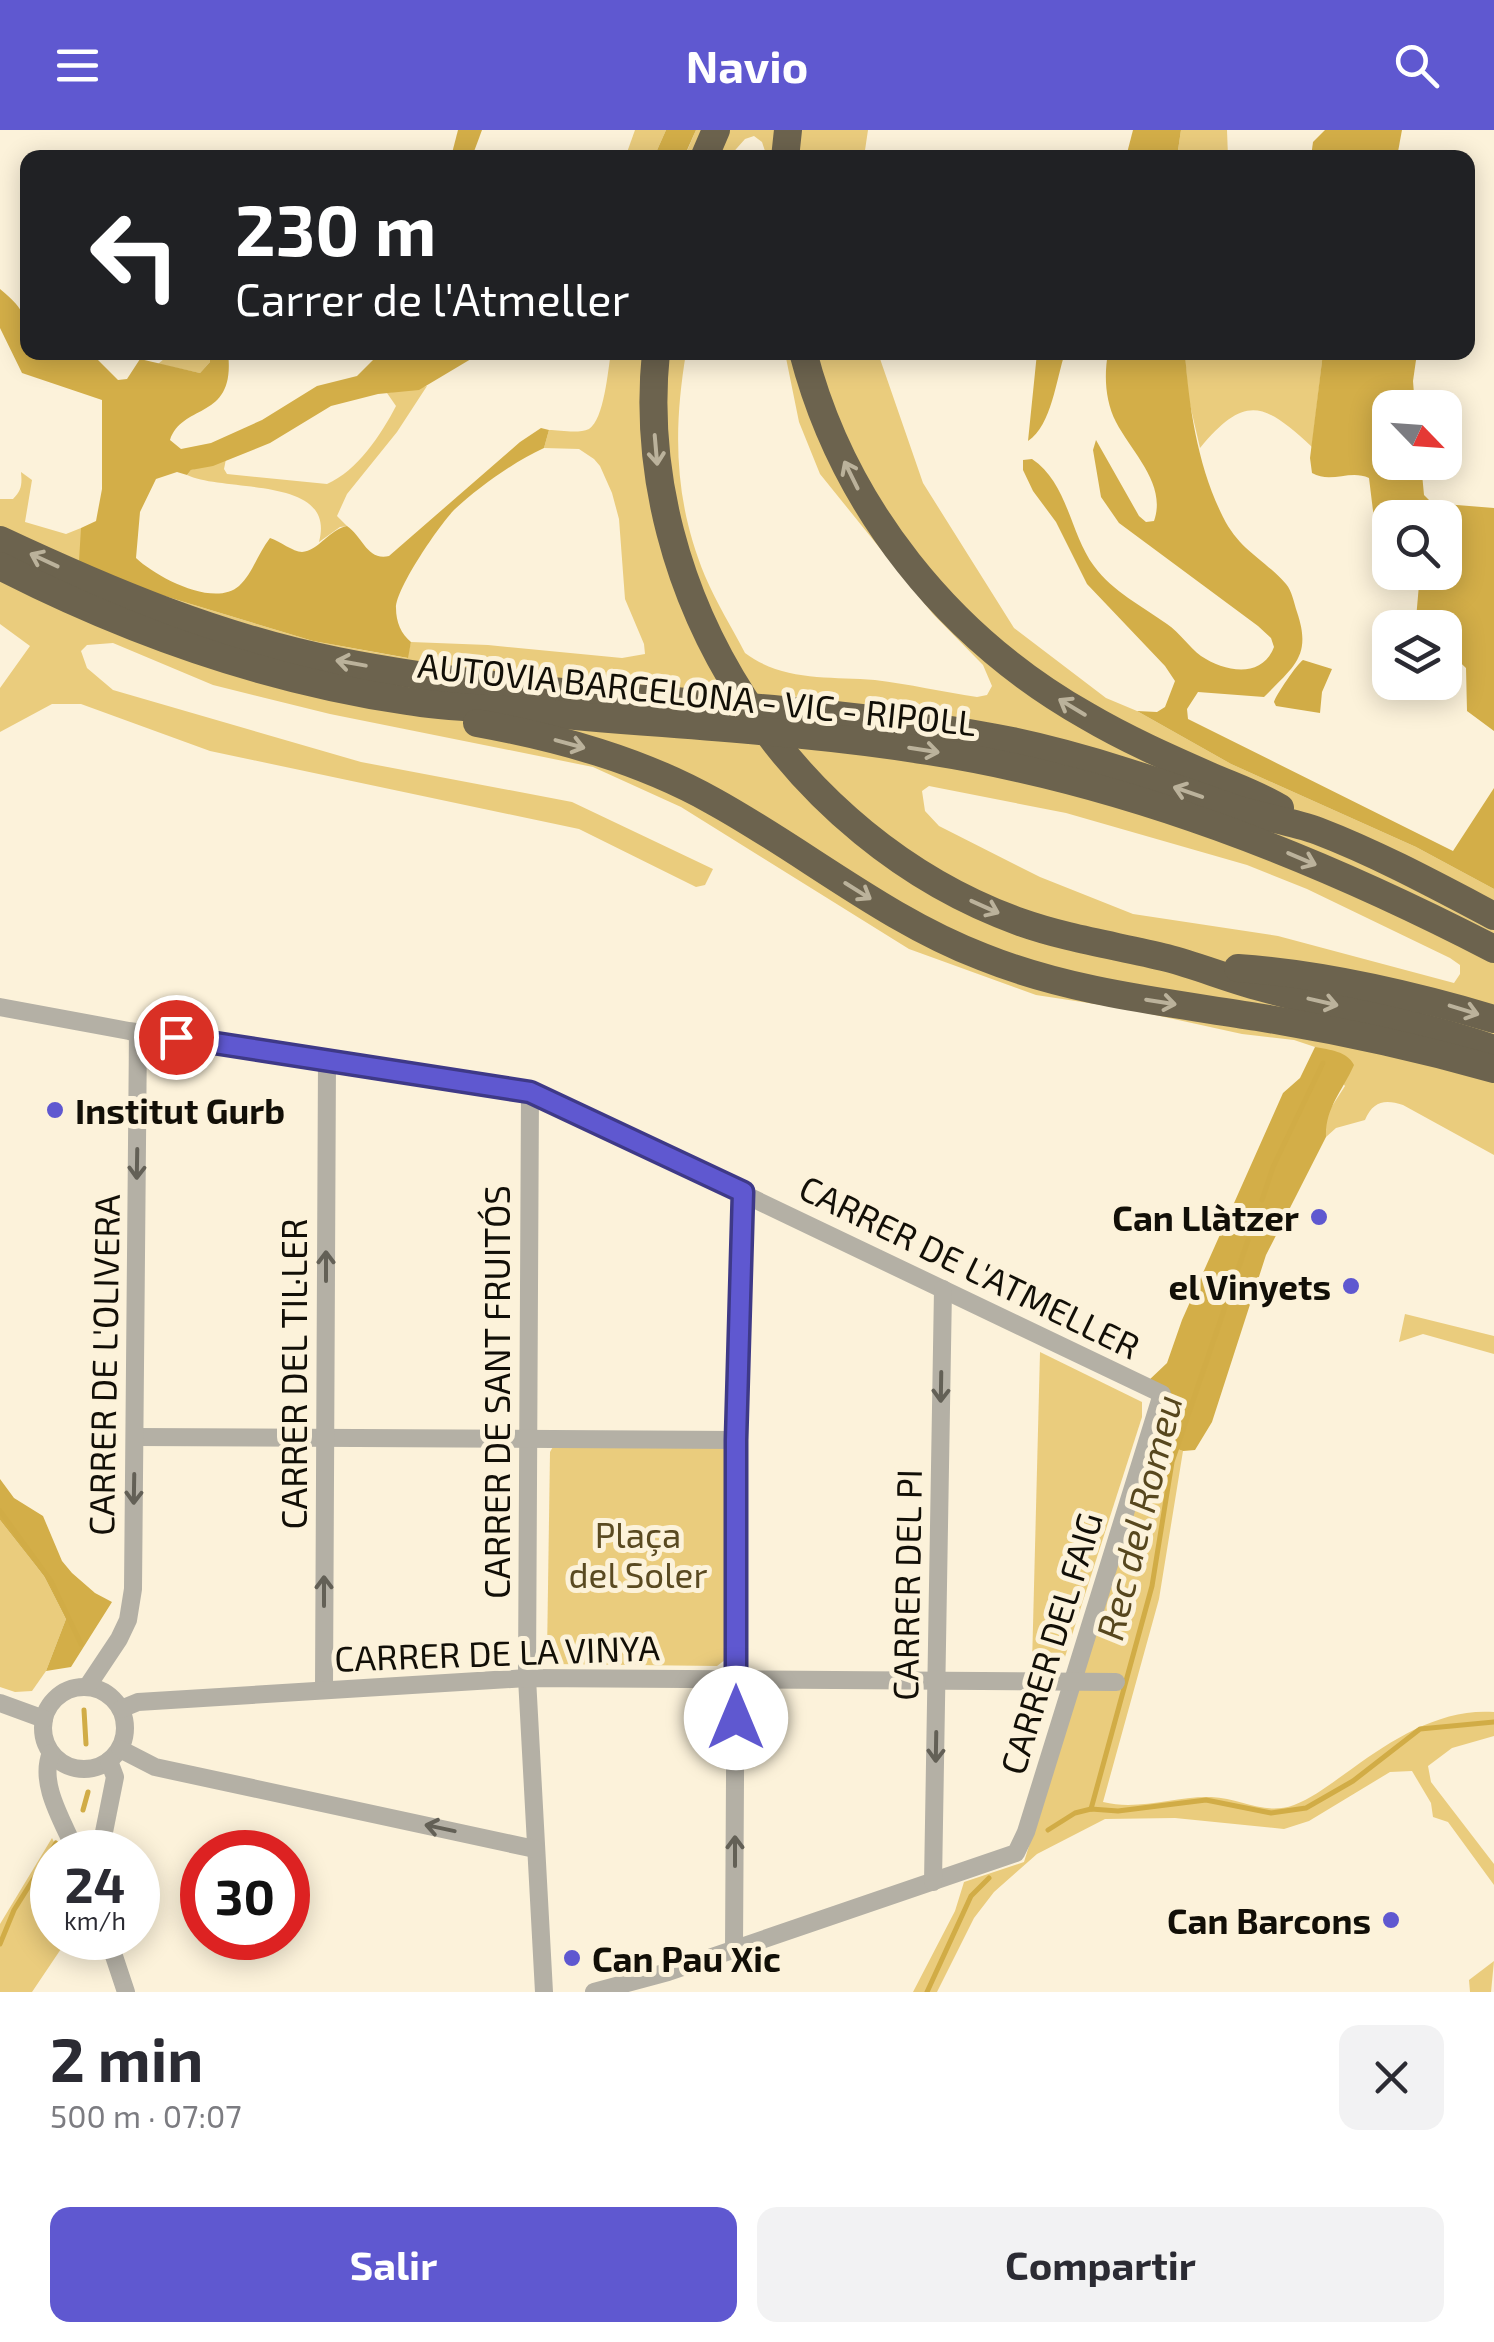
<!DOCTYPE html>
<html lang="es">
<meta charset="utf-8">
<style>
body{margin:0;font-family:"Exo 2",sans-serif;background:#f2f2f3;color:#2b2b33;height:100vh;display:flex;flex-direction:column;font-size:38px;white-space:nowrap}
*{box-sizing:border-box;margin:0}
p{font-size:32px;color:#7c7c81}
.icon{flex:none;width:55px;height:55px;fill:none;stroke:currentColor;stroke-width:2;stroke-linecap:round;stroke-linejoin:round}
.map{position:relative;height:1862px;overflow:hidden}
.drawer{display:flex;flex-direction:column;background:#fff;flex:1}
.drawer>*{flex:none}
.banner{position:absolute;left:20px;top:20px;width:1455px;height:210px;border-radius:20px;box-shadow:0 5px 25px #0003;background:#202124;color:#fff;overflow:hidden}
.needle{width:65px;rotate:115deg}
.controls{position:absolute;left:1372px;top:260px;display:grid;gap:20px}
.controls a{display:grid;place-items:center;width:90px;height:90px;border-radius:20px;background:#fff;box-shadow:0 5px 25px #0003;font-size:50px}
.speed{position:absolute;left:30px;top:1700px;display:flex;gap:20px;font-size:50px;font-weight:700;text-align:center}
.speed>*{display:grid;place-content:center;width:130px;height:130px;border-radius:50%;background:#fff;box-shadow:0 5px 25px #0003;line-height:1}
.speed small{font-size:25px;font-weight:400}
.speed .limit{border:15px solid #d22;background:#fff;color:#111}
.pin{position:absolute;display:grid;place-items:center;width:85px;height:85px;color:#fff;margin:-42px;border:5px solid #fff;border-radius:50%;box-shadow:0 2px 10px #0007}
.me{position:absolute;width:110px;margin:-55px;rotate:0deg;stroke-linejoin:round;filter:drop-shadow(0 0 8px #0008)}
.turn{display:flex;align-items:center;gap:35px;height:210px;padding:0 50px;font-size:45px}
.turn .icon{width:130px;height:130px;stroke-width:2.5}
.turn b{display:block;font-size:70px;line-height:85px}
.round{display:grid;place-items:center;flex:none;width:105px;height:105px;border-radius:20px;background:#f2f2f3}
.head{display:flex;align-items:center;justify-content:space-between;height:170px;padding:0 50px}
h1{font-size:60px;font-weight:700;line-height:75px}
.cta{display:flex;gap:20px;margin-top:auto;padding:20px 50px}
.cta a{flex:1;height:115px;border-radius:20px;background:#5f58d0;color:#fff;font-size:40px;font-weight:700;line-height:115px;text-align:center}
.cta a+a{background:#f2f2f3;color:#2b2b33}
header{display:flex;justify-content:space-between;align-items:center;height:130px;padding:0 50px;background:#5f58d0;color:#fff;font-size:45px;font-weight:700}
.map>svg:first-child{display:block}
.green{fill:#eacc7d;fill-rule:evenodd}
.forest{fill:#d3ae48}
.water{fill:#d1ac46}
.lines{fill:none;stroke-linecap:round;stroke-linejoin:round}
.stream{stroke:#d1ac46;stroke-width:5}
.minor{stroke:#b4b0a5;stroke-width:18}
.highway{stroke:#6c634e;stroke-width:28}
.oneway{stroke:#bbb29b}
.oneway2{stroke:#636056}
.route-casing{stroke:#3e3987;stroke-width:25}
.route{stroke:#5f58d0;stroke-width:18}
.poi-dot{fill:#5f58d0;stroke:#fcf2da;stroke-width:4}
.labels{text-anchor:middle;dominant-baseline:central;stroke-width:10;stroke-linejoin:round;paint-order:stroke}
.street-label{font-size:35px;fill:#120f07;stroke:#fcf2da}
.poi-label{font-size:35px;font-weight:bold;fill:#120f07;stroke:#fcf2da;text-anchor:end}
.park-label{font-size:35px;fill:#5a4a21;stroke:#fcf2da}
.water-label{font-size:38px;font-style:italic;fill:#57471e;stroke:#fcf2da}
</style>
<header><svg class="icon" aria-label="menu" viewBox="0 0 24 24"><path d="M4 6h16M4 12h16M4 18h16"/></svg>Navio<svg class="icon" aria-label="search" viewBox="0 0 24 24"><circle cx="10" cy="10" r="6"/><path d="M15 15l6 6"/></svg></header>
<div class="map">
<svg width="1494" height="1862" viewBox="0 0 1494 1862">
<rect width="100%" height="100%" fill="#fcf2da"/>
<g class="green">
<polygon points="635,0 666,0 654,27 625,28"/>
<polygon points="696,0 868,0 864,27 767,27 762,12 754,6 745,9 729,27 684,28"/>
<polygon points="1181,0 1227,0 1228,27 1177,27"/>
<path d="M611,222L686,223C673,301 674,371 705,446C716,472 732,498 745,523C784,552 829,546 875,550C909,554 943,562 977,567L987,565L992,556L983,535L933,484L820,344L799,292L785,223H878L923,353L1014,498L1106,568L1137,581L1231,634L1416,717L1494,759V1025L1403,975C1385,969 1373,971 1365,990L1336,998L1326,1007L1325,987L1345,956L1315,917L1294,910L1242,904L1128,879L1036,865L909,819L681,677L593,637L330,584L213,555L113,513L87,515L81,521L87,538L113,560L361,632L572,672L713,739L705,755L696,757L579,699L210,621L81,574H52L0,602V558L30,516L0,494V369H13C22,360 22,354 21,342L32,350L25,392L66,404L81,398L83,405L118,452L313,511L407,528L411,512L488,515L622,528L645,524L644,514L625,469L619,389L612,363L600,336L594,329L579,319L544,318L549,300C560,300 578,304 589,299C604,290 608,240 611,222ZM929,656L1066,683L1247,735L1307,759L1450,828L1460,835V844L1454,853L1278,806L1133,784L1040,747L939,696L925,681L922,661Z"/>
<polygon points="171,223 209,223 210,232 200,243 158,234"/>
<path d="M1185,223H1323L1312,317C1264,272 1245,264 1200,318L1188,266Z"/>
<path d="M427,256L397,302L347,364L337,386L347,396L340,397L319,412C337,345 225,363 187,345L191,340L226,329L224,339L227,344L327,354C357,341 381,305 396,276L387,263Z"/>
<polygon points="1405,1184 1494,1206 1494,1224 1423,1204 1399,1212"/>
<polygon points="1040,1222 1142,1272 1142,1287 1064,1530 1054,1538 1032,1535"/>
<path d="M1155,1311L1183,1321L1159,1469L1103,1672C1139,1681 1175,1666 1211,1667C1241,1668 1264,1686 1294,1675C1315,1667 1334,1651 1353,1638C1394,1608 1442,1578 1494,1582V1606L1452,1618L1428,1636L1431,1652L1494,1734V1755L1448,1692L1433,1687L1431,1673L1412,1641L1390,1642L1309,1691L1284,1699L1175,1688L1105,1689L1037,1724L994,1762L974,1788L937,1862H913L955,1781L964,1752L1024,1732Z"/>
<polygon points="724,1314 728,1319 725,1530 717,1536 552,1534 547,1525 550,1322 554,1315"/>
<polygon points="0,1390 44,1446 66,1489 46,1541 32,1561 15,1562 0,1557"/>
<polygon points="52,1708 59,1722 52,1722 52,1808 74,1808 67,1810 32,1862 0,1862 0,1794"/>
<polygon points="1494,1831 1491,1862 1470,1862 1469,1850"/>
</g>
<g class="forest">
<polygon points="458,0 482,0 472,27 451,27"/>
<polygon points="666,0 696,0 684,27 654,27"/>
<polygon points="1133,0 1181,0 1177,27 1126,27"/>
<polygon points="1325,0 1402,0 1397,27 1311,27 1313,12"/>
<path d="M0,159C27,181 27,189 28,222L91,223L118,250L127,249L140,229L200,243L210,232L209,223H228C236,291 183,272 170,310L181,319L211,313L262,290L317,256L357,246L380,223H481L419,260L378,264L331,276L270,313L213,336L191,340L187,345L177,342L156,349L140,382L136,428C156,447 214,478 239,456C253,443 258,423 270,408C280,411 293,422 302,422C318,421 330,399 347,396C363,407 367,431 389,426L520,312L541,298L549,300L544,318C515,331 479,357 455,379C440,394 396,458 396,478C396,492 401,504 411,512L408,528L313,511L118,452L79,431L81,398L96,391L102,359V270L22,243L0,198Z"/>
<path d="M1037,223H1065C1056,249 1052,295 1028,311Z"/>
<path d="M1108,223H1185C1189,278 1198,337 1223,387C1240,421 1263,428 1286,454C1292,461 1294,473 1297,482C1312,526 1294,536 1264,567L1198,562L1187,579L1188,589L1453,721L1494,658V759L1416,717L1231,634L1137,581L1157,582L1165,577L1175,551L1165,536L1087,454L1056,392L1033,361L1023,340V330L1032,329C1068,353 1070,404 1094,436C1113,462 1142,476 1167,494C1180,503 1189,517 1201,526C1225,542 1262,549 1274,517L1271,508L1258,496L1119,393L1101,367L1093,320L1096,310L1139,386L1146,392L1154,391C1167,354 1132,323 1116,292C1105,271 1104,245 1108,223Z"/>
<path d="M1323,223H1417L1413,251L1415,277L1390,278V332L1421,333L1424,365L1432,373L1494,378V601L1467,581L1466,538L1445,518V498L1422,497L1416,489L1420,443L1445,442V388H1390V411L1375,397L1369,348C1350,339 1331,354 1312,343L1310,328Z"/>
<path d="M1315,917C1330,920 1347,921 1354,935C1342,962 1325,978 1326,1007L1266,1125L1212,1292L1195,1320L1183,1321L1155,1311L1170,1264L1147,1252L1167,1233L1182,1190L1283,963L1300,948Z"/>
<polygon points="0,1349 14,1368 43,1386 62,1431 72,1443 95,1463 112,1472 71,1537 46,1541 66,1489 44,1446 0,1390"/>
</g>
<path class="water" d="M1303,530L1332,539L1322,562L1320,583L1276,576L1274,572C1276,565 1297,534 1303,530Z"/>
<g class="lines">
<g class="stream">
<polyline points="1262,1070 1273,1037 1323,933"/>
<polyline points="0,1381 51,1451 81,1514"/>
<polyline points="84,1580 86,1614"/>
<polyline points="1091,1679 1152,1456 1172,1332 1248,1110"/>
<polyline points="83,1680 88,1662"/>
<polyline points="1048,1700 1075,1683 1091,1679 1118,1681 1206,1670 1271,1683 1306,1678 1353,1651 1420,1599 1494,1592"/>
<polyline points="0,1814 14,1780 56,1713"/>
<polyline points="927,1862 971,1766 989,1748"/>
</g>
<g class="minor">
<polyline points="0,877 129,901 530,962 1162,1264 1026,1702 1016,1723 668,1842 594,1862"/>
<polyline points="530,962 527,1548 544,1862"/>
<polyline points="135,1307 737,1310"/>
<circle cx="84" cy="1598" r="41"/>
<polyline points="87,1557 119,1509 128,1490 133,1459 138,902"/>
<polyline points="324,1559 327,929"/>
<polyline points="0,1573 44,1589"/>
<polyline points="121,1579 138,1572 527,1548 1116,1552"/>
<polyline points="120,1619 155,1637 535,1719"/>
<path d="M51,1623C38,1654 64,1693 76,1722"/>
<polyline points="100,1722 115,1647 109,1631"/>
<polyline points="933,1752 943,1159"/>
<polyline points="108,1808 126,1862"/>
<polyline points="734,1818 737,1310 743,1062"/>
</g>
<g class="highway">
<polyline points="704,28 716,0"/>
<polyline points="785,28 788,0"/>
<path d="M656,222C631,465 792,710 1020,792C1068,809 1118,816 1167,828C1194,835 1219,845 1246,853C1328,877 1413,891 1494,919"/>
<path d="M803,222C843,377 949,508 1087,586C1126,609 1169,628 1210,646C1233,656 1259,665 1280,678"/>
<path d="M0,410C109,461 218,507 337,531C560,576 789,566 1012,611C1088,627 1162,653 1236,679C1263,688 1292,691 1318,701C1378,724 1437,756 1494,786"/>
<path d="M0,436C127,501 266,550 407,571C448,578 490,578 531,582C664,595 797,600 928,621C1127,652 1316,727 1494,819"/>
<path d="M477,593C559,608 640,630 713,671C804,721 886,790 983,827C1070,862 1165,872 1257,887C1337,900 1416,917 1494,939"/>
<path d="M1238,838C1325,844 1410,864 1494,889"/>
</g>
</g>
<defs><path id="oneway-shaft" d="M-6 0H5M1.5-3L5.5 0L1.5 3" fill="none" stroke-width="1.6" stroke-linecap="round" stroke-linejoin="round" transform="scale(2.5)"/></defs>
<g class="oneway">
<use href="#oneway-shaft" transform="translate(656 320) rotate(85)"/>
<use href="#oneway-shaft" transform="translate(851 345) rotate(-116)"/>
<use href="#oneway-shaft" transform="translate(44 430) rotate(-155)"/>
<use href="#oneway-shaft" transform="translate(351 533) rotate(-170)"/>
<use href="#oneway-shaft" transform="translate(1072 577) rotate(-149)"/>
<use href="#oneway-shaft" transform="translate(570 614) rotate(15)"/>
<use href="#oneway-shaft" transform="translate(924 620) rotate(9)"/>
<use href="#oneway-shaft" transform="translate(1188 662) rotate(-161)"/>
<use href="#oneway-shaft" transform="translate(1302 729) rotate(23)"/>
<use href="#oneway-shaft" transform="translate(858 761) rotate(32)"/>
<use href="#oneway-shaft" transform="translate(985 777) rotate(24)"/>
<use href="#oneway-shaft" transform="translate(1161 872) rotate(9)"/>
<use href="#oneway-shaft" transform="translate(1323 872) rotate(13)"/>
<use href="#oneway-shaft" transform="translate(1464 880) rotate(17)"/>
</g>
<g class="oneway2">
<use href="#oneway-shaft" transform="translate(137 1034) rotate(91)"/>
<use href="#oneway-shaft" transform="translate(326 1136) rotate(-90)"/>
<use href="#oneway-shaft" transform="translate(941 1257) rotate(91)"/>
<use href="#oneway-shaft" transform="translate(134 1359) rotate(91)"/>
<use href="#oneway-shaft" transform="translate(324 1461) rotate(-90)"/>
<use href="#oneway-shaft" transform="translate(936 1617) rotate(91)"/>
<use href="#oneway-shaft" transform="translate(440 1698) rotate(-168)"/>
<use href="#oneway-shaft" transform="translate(735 1721) rotate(-90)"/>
</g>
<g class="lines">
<g class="route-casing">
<polyline id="route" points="176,907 530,962 743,1062 736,1310 736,1588"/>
</g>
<use href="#route" class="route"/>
</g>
<g class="poi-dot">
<circle cx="55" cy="980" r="10"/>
<circle cx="1319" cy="1087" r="10"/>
<circle cx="1351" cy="1156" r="10"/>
<circle cx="1391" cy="1790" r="10"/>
<circle cx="572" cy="1828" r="10"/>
</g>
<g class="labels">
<g class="street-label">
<text transform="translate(697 563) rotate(6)">AUTOVIA BARCELONA - VIC - RIPOLL</text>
<text transform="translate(970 1136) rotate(26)">CARRER DE L'ATMELLER</text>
<text transform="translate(103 1235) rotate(-89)">CARRER DE L'OLIVERA</text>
<text transform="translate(293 1244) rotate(-90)">CARRER DEL TIL·LER</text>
<text transform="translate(496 1262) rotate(-90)">CARRER DE SANT FRUITÓS</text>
<text transform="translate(906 1455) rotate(-89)">CARRER DEL PI</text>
<text transform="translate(1050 1513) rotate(-73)">CARRER DEL FAIG</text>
<text transform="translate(497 1522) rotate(-2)">CARRER DE LA VINYA</text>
</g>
<g class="poi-label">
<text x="75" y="980" text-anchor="start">Institut Gurb</text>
<text x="1299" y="1087">Can Llàtzer</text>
<text x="1331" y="1156">el Vinyets</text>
<text x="1371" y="1790">Can Barcons</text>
<text x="592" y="1828" text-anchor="start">Can Pau Xic</text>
</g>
<g class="park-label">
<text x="638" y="1404">Plaça<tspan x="638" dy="40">del Soler</tspan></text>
</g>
<g class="water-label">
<text transform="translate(1138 1387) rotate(-76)">Rec del Romeu</text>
</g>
</g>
</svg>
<div class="controls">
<a><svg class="needle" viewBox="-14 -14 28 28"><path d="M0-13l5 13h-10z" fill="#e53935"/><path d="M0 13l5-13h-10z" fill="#7c7c81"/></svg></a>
<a><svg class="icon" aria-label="search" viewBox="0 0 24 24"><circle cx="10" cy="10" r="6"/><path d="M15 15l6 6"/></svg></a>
<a><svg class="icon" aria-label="layers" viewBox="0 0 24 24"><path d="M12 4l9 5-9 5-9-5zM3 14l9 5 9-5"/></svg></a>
</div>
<div class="speed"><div>24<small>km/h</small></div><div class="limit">30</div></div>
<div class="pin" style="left:176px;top:907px;background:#d93025"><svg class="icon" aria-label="arrive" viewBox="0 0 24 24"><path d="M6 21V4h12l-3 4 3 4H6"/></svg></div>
<svg class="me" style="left:736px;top:1588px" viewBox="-20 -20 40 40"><circle r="19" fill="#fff"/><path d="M0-13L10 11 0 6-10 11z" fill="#5f58d0"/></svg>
<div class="banner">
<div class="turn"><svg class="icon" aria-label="left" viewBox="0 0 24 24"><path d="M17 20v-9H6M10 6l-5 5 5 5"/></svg><div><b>230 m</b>Carrer de l'Atmeller</div></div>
</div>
</div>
<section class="drawer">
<div class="head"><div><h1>2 min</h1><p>500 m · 07:07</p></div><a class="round"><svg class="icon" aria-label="close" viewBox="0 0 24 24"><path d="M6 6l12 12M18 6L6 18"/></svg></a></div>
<div class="cta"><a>Salir</a><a>Compartir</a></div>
</section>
